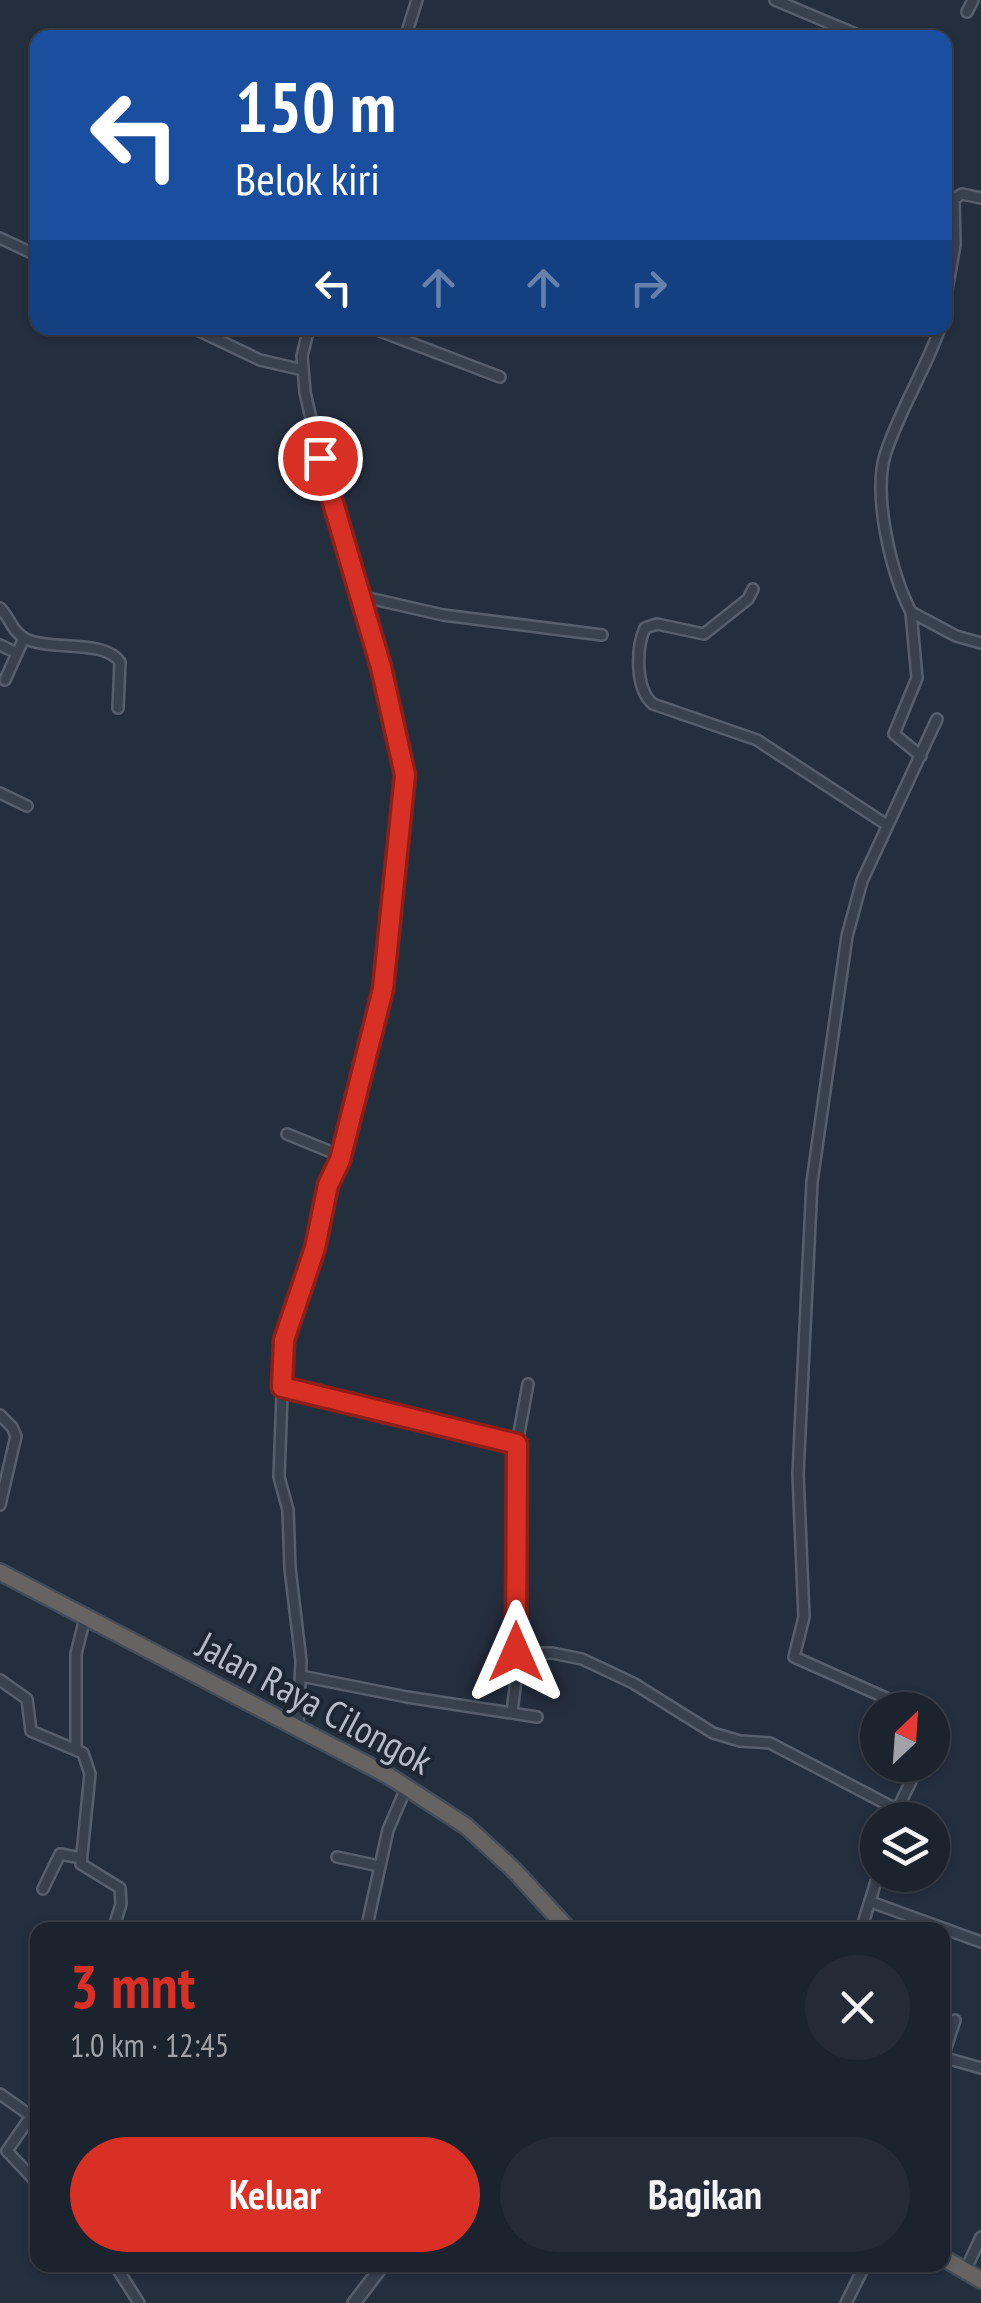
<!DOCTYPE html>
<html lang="id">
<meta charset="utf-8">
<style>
body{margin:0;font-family:"PT Sans Narrow",sans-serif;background:#242b36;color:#f1f3f6;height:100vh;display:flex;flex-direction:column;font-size:38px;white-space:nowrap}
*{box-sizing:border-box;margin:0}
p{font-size:32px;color:#a0a4aa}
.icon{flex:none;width:55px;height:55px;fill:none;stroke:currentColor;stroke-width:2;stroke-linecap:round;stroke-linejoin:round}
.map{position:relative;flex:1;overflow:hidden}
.details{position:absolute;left:30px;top:1922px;width:920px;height:350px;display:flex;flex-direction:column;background:#1b232e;border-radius:20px;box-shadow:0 2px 8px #0004,0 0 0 2px #39404a}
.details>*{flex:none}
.banner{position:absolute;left:30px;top:30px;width:922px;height:305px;border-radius:20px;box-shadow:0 2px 8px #0004,0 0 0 2px #39404a;background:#1a4fa0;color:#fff;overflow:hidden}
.needle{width:65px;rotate:25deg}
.tools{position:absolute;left:860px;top:1692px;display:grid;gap:20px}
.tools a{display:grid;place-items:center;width:90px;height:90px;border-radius:50%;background:#1b232e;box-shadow:0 2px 8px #0004,0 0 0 2px #39404a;font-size:50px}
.pin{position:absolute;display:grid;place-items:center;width:85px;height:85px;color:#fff;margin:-42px;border:5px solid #fff;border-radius:50%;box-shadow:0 2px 10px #0007}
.me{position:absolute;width:110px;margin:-55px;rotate:0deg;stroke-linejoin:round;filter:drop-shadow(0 0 8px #0008)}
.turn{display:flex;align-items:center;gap:35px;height:210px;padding:0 40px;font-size:45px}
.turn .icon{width:130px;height:130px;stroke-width:2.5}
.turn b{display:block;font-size:70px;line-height:85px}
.lanes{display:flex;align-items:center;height:95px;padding:0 40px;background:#0003;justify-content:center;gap:50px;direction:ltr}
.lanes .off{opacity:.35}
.round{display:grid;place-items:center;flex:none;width:105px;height:105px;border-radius:52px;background:#242b36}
.head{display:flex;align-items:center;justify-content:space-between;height:170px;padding:0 40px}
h1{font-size:60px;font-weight:600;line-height:75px;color:#d93025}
.action{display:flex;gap:20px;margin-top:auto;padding:20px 40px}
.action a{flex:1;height:115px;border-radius:60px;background:#d93025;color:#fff;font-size:40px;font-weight:600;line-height:115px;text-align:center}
.action a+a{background:#242b36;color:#f1f3f6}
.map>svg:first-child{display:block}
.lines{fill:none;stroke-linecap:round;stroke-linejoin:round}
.minor-casing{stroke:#565f6c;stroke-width:14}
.tertiary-casing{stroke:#565f6c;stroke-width:16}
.trunk-casing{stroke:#434c59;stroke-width:20}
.minor{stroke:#38414e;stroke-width:9}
.tertiary{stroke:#38414e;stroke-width:11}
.trunk{stroke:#656462;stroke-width:15}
.route-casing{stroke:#8d1f18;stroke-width:25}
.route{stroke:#d93025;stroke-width:18}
.labels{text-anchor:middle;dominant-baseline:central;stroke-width:8;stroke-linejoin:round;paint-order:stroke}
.street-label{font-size:38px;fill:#b4bcc9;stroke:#1d2633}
</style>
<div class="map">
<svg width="981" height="2303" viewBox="0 0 981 2303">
<rect width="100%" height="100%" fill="#242f3e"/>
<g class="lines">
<g class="minor-casing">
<g id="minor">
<polyline points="775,0 865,38"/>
<polyline points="967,12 973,0"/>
<polyline points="405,38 417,0"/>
<polyline points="0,238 38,256"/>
<polyline points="945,301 955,245 954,199 962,194 981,198"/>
<polyline points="193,328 260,360 303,370"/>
<polyline points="372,328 500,377"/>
<path d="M940,328C925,371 899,411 885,455C873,497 891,573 911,612L956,636L981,643"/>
<path d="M753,589L748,599L704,634L657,624L645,628C636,648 635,689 653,704L757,740L887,825"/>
<polyline points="360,596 443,615 602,635"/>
<path d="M0,608C10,618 13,633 26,639C52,651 104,639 120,662L118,708"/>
<polyline points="911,612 917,678 894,734 921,756"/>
<polyline points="0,645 17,653"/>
<polyline points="5,680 24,638"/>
<polyline points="0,793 27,806"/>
<polyline points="287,1134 341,1156"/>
<polyline points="282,1387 517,1444"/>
<polyline points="0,1415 12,1427 16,1436 0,1505"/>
<polyline points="516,1653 552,1653 582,1659 633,1683 713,1733 740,1741 770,1743 896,1809"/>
<polyline points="301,1676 407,1697 537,1717"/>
<polyline points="0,1680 27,1699 31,1731 83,1753 90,1774 81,1864 120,1888 121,1904 113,1930"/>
<polyline points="913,1710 794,1657 804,1617 798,1474 812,1182 847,936 862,881 937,719"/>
<polyline points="512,1712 516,1680 517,1444 528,1384"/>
<polyline points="932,1719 941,1724 932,1740"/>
<polyline points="298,1727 301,1661 290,1568 288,1510 279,1477 284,1340 315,1247 328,1185 339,1160 383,989 405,775 396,721 320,459 305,392 302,356 309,328"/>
<polyline points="76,1749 76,1654 85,1618"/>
<polyline points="892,1820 919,1765"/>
<polyline points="337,1857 379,1866"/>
<polyline points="43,1889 60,1854 81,1858"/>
<polyline points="871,1902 981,1942"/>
<polyline points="366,1930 388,1830 406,1788"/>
<polyline points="861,1930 878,1875"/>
<polyline points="942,2057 981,2068"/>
<polyline points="943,2057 955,2020"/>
<polyline points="0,2094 31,2116"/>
<polyline points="38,2106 7,2151 38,2184"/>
<polyline points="115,2265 139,2303"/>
<polyline points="965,2271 981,2237"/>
<polyline points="846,2303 865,2265"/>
</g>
</g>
<g class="tertiary-casing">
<polyline id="tertiary" points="354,2303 383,2265"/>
</g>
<g class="trunk-casing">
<g id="trunk">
<polyline points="0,1572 389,1776 466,1826 514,1870 569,1930"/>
<polyline points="942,2257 981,2280"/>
</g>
</g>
<use href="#minor" class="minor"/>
<use href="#tertiary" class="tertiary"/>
<use href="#trunk" class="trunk"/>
</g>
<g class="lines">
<g class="route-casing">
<polyline id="route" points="320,458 381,667 405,775 383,989 340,1160 328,1185 315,1248 284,1340 282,1387 517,1444 516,1652"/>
</g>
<use href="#route" class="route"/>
</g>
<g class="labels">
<g class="street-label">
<text transform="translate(315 1702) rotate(28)">Jalan Raya Cilongok</text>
</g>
</g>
</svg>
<div class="tools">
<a><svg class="needle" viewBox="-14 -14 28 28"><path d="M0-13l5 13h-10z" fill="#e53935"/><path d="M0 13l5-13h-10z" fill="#a0a4aa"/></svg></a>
<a><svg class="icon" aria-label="layers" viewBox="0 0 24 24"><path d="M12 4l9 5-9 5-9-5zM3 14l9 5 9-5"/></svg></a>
</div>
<div class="pin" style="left:320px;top:458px;background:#d93025"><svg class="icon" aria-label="arrive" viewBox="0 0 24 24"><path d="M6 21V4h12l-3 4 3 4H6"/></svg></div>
<svg class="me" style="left:516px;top:1652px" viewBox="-20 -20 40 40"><path d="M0-17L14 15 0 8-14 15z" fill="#d93025" stroke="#fff" stroke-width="4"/></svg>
<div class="banner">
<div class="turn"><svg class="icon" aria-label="left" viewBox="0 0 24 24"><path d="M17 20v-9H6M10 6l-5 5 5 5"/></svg><div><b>150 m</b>Belok kiri</div></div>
<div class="lanes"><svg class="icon" aria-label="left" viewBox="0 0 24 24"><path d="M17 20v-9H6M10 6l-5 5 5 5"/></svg><svg class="icon off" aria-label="ahead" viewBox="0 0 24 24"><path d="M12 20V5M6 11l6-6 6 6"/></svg><svg class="icon off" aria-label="ahead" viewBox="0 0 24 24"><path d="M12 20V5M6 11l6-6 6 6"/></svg><svg class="icon off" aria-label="right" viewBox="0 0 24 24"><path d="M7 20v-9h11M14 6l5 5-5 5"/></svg></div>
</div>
<section class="details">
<div class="head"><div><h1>3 mnt</h1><p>1.0 km · 12:45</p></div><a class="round"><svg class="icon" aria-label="close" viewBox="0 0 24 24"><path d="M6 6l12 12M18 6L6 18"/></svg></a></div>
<div class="action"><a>Keluar</a><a>Bagikan</a></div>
</section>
</div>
